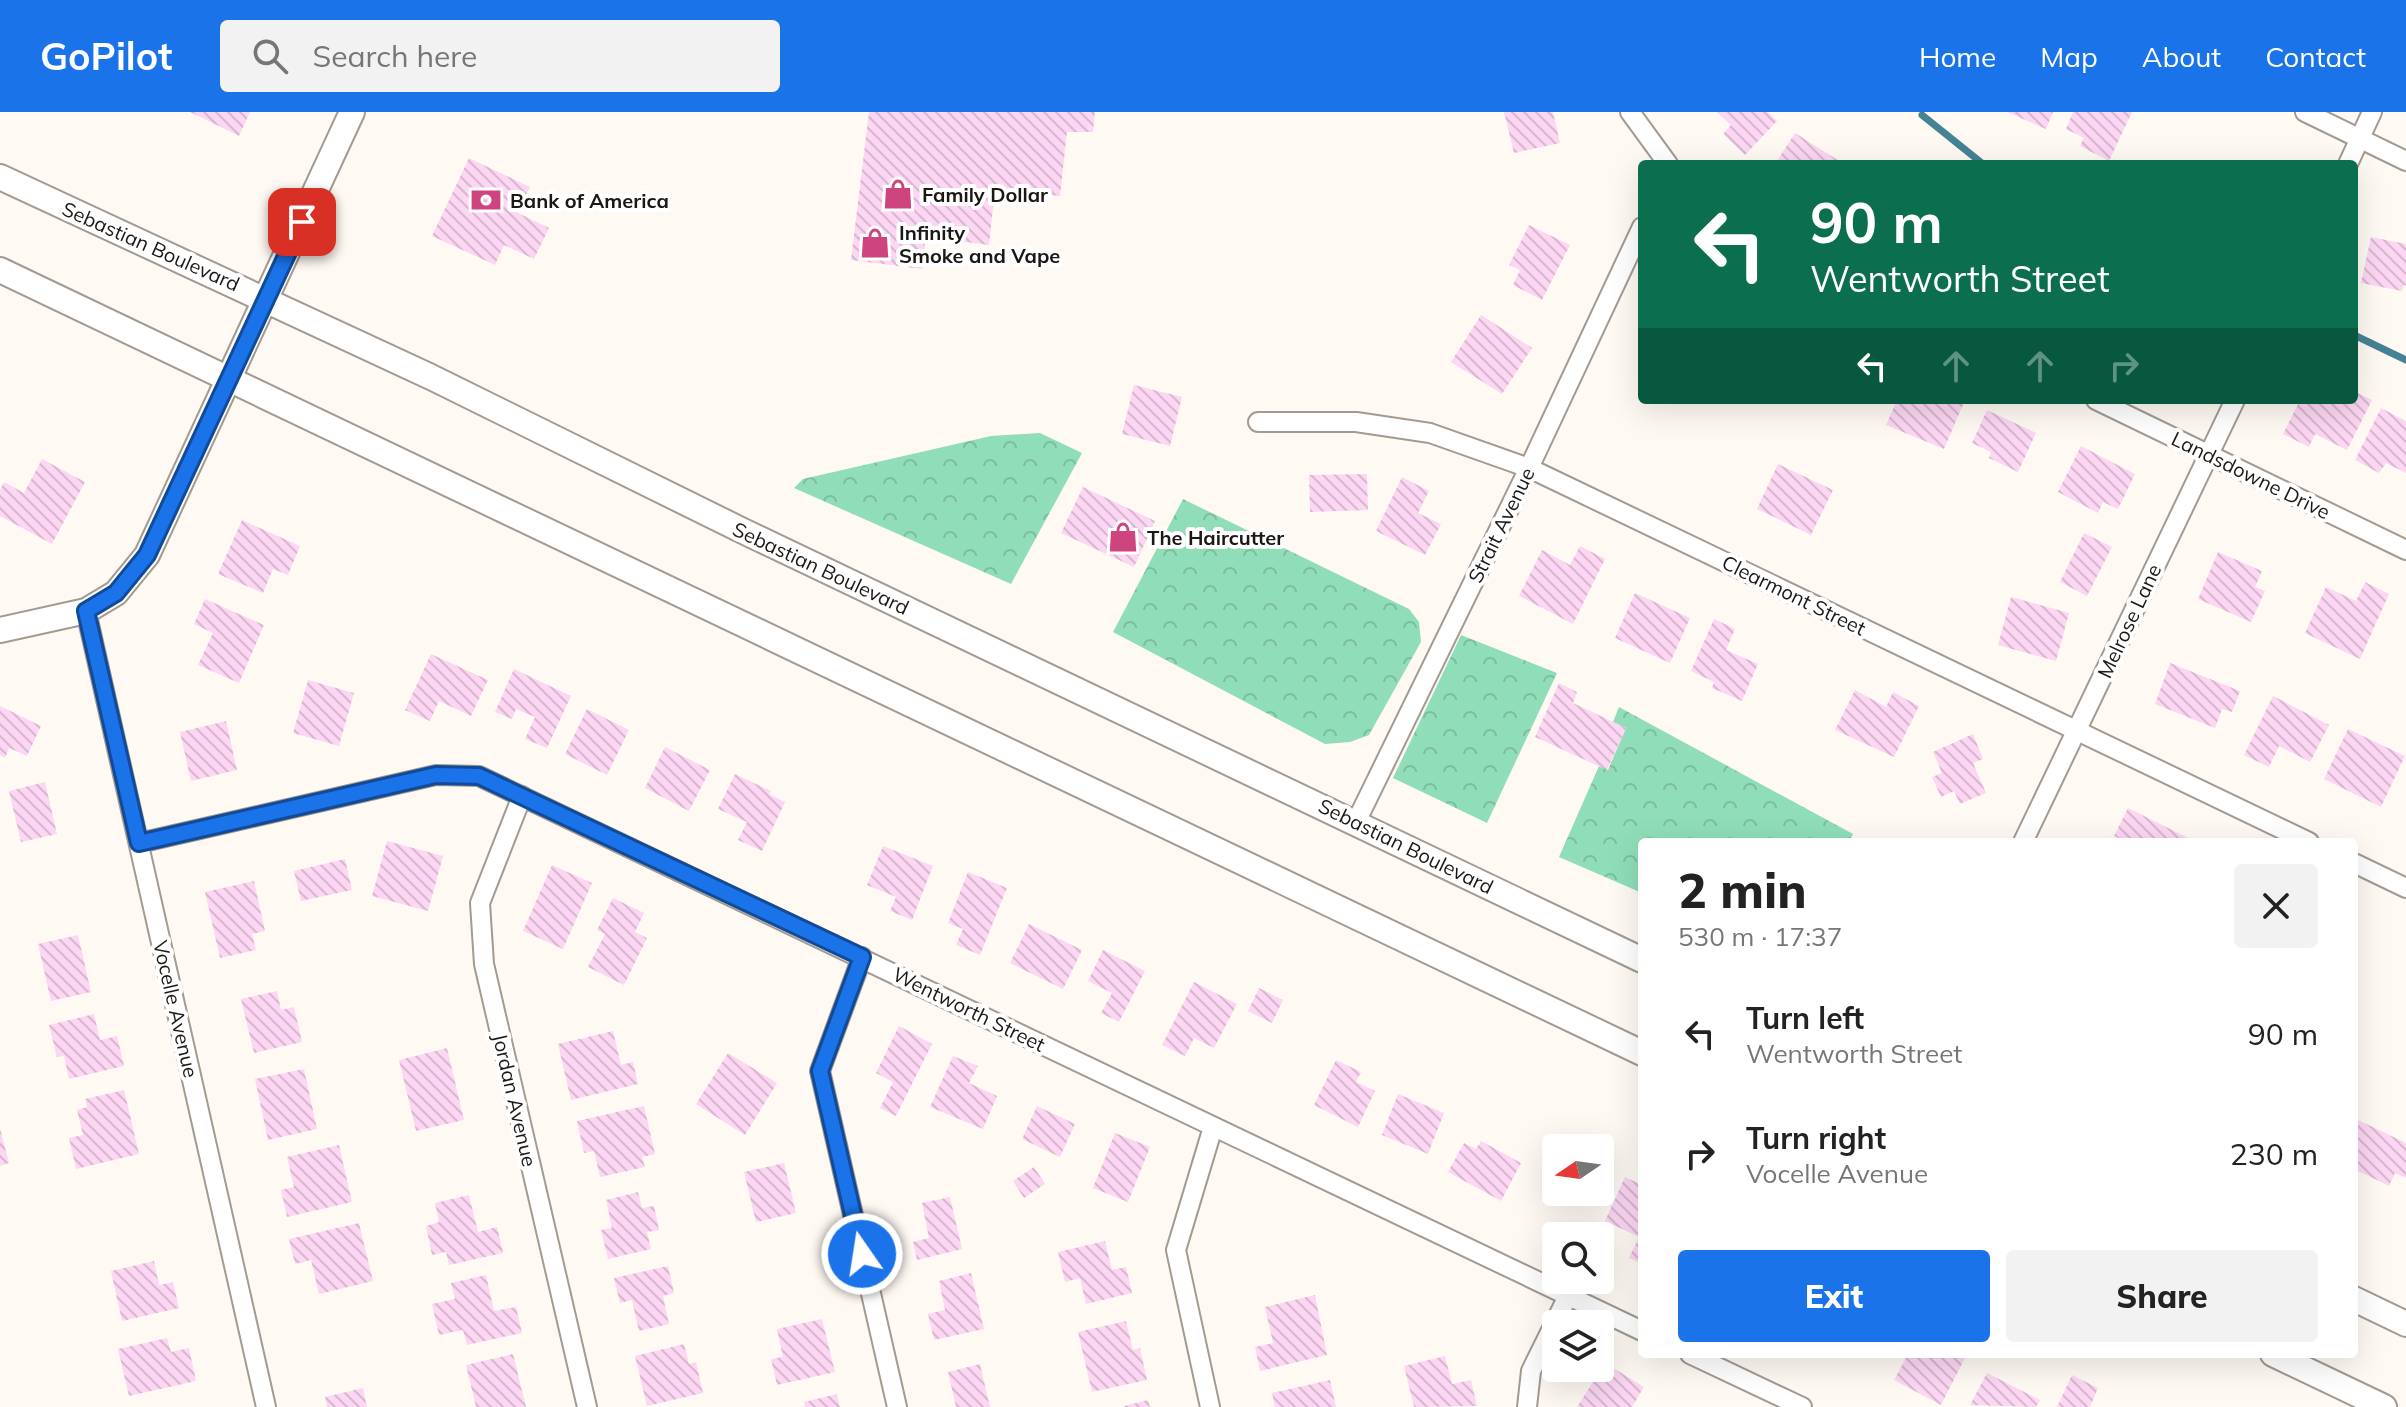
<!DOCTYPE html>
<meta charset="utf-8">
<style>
body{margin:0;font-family:Mulish,sans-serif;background:#f2f2f2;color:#222;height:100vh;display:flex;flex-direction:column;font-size:30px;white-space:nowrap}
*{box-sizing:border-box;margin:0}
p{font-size:26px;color:#767676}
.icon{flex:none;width:44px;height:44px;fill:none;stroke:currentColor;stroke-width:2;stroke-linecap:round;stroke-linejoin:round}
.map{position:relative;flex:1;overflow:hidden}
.panel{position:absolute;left:1638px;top:726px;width:720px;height:520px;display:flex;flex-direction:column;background:#fff;border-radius:8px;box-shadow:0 8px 32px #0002}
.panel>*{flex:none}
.banner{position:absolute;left:1638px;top:48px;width:720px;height:244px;border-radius:8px;box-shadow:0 8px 32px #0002;background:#0b6e4f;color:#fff;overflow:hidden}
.needle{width:52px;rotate:257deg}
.buttons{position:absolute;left:1542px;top:1022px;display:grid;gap:16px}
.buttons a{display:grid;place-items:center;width:72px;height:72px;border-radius:8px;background:#fff;box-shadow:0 8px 32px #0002;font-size:40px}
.pin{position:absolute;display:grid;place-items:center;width:68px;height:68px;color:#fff;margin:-34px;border-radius:16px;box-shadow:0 4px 12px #0006}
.me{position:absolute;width:88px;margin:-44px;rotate:347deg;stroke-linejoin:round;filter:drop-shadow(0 0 6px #0008)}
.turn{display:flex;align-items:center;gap:28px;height:168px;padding:0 40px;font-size:36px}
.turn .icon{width:104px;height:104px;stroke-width:2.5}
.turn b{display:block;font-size:56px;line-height:68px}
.lanes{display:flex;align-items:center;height:76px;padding:0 40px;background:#0003;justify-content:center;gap:40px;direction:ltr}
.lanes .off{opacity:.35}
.round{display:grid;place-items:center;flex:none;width:84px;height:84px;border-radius:8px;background:#f2f2f2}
.summary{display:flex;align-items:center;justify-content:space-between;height:136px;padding:0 40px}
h1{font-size:48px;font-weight:800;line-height:60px}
.cta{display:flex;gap:16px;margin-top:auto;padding:16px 40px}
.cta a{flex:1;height:92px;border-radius:8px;background:#1a73e8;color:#fff;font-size:32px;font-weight:800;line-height:92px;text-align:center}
.cta a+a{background:#f2f2f2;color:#222}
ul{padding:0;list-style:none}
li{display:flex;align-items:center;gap:24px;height:120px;padding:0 40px}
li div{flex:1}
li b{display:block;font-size:30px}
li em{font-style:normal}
header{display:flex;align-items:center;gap:48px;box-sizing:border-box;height:112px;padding:0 40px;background:#1a73e8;color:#fff}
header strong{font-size:38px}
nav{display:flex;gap:44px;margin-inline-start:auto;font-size:28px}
.search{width:560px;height:72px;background:#f2f2f2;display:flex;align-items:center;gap:20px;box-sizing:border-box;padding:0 28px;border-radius:8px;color:#767676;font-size:30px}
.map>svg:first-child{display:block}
.forest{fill:url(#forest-crowns)}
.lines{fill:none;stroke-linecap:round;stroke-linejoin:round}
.stream{stroke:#448294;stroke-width:7}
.building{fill:url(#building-back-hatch)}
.street-casing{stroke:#a39a91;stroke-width:22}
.secondary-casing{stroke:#a39a91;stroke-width:28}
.street{stroke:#fff;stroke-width:18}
.secondary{stroke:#fff;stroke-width:24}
.route-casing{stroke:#114b97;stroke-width:20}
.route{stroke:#1a73e8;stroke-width:14}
.labels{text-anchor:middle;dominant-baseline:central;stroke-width:8;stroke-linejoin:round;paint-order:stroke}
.poi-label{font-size:20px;font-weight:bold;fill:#1b1714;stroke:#fff;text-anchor:start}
.street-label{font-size:20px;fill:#1b1714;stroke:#fff}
</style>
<header>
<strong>GoPilot</strong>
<div class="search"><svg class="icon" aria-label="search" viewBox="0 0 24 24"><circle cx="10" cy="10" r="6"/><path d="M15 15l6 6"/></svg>Search here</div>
<nav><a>Home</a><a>Map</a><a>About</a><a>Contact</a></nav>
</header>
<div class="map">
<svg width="2406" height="1295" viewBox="0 0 2406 1295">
<defs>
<pattern id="forest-crowns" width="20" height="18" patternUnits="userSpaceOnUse" patternTransform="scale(2)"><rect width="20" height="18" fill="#8fdeb9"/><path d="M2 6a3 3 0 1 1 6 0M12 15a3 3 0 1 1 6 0" fill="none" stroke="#7bbe9e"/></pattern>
<pattern id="building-back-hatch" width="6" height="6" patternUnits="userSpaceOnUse" patternTransform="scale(2)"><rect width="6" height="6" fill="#fcd6f3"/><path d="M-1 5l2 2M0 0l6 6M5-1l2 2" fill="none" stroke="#d7b7cf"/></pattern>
</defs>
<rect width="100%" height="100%" fill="#fff9f3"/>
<g class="forest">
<polygon points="1040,321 1082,341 1011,472 794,376 803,367 991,324"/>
<polygon points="1183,387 1409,497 1419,510 1421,530 1369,623 1350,630 1325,632 1113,520"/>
<polygon points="1461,523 1557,561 1487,711 1393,666"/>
<polygon points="1619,595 1853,722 1849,730 1642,730 1642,781 1559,745 1599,654 1608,658 1626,616 1613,610"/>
</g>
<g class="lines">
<g class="stream">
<polyline points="1922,3 1983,52"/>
<polyline points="2354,223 2406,248"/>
</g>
</g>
<g class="building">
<polygon points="190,0 250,0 239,24"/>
<polygon points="869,0 1095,0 1093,20 1067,20 1060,84 995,77 989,133 926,125 922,157 851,148"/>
<polygon points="1504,0 1553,0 1560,31 1514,41"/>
<polygon points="1717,0 1768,0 1777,9 1745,43 1723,22 1731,13"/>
<polygon points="2007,0 2053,0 2046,17"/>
<polygon points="2073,0 2132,0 2109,49 2080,34 2084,26 2066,17"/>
<polygon points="1795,21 1844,52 1775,52"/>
<polygon points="469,46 530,75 518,101 549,116 534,147 504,133 495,153 432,124"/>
<polygon points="1529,113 1570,133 1542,188 1513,173 1520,158 1509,153"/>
<polygon points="2371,125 2406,132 2406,174 2404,173 2402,179 2361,171"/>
<polygon points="1481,203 1532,236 1502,282 1451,250"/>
<polygon points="1134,273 1182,285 1170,334 1122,322"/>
<polygon points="2354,279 2372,288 2347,338 2315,322 2309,335 2283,322 2300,288 2354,288"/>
<polygon points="1897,288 1965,288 1944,337 1886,313"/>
<polygon points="2381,296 2406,309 2406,361 2386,351 2379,361 2355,348"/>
<polygon points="1987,298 2036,321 2018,360 1989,346 1991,340 1972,331"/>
<polygon points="2081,334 2135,362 2118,397 2103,390 2098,401 2058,380"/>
<polygon points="42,347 85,370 52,432 0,404 0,378 4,370 24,381"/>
<polygon points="1778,352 1833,378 1811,423 1757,397"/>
<polygon points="1367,362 1368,398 1310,400 1309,363"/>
<polygon points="1402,365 1429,379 1418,401 1441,412 1425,443 1376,419"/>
<polygon points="1083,375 1155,409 1134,455 1061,421"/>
<polygon points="242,408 300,434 288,463 273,457 263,481 218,462"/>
<polygon points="2084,421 2112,435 2087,484 2060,470"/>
<polygon points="1580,434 1605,447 1573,512 1519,484 1542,438 1570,453"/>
<polygon points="2218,440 2262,459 2255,475 2265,479 2251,510 2198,487"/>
<polygon points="2365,470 2389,482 2360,547 2305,521 2326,475 2356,489"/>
<polygon points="1635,481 1690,506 1670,551 1615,526"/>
<polygon points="2011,485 2069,501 2056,549 1998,533"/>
<polygon points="205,487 264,513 239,571 198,553 213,521 194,512"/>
<polygon points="1714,507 1735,517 1726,538 1758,552 1742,589 1712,576 1714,570 1691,559"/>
<polygon points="431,542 488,568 471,604 439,589 430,609 405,598"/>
<polygon points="2170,551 2240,579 2232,600 2222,597 2215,616 2155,592"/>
<polygon points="514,557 571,584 547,636 525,627 535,605 516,597 512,607 495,600"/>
<polygon points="308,568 354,581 339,634 293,621"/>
<polygon points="1559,571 1577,580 1573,591 1626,616 1607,658 1535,625"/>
<polygon points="1855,578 1886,595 1893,580 1919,594 1894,645 1835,618"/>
<polygon points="2273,584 2329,613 2310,650 2279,634 2269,655 2244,643"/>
<polygon points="0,594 41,614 27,644 9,636 5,646 0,643"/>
<polygon points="587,597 629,618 607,663 565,642"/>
<polygon points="226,609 237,658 191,669 180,620"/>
<polygon points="2348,617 2405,644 2381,695 2324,667"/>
<polygon points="1973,622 1983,647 1973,651 1986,681 1960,692 1954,679 1941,685 1932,665 1942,661 1933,640"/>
<polygon points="665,635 710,658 689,699 645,676"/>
<polygon points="735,662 771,679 769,682 785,690 762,739 738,728 747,710 718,697"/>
<polygon points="45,670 57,722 21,730 9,679"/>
<polygon points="2128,696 2196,730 2127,730 2114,724"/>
<polygon points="387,729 443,744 428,799 372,784"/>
<polygon points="883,734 933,754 912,808 890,799 896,785 867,773"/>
<polygon points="345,747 352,778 301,789 294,759"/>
<polygon points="552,753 592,771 563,837 523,819"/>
<polygon points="968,760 1007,776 980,843 956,833 963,817 948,811"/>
<polygon points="254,769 265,819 252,822 256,838 220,846 205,780"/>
<polygon points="613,786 644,801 635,820 647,826 624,873 588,855 605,822 597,818"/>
<polygon points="1029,812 1082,838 1063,877 1010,851"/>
<polygon points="78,823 91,880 51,889 38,832"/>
<polygon points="1103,838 1145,859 1119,910 1101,901 1112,881 1088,869"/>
<polygon points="1194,870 1237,892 1214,936 1194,926 1185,944 1162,933"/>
<polygon points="1259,876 1283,888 1272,911 1248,899"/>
<polygon points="277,879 281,898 294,895 302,930 254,941 241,887"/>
<polygon points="94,902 100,928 117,924 124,954 69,967 64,944 57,945 49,913"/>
<polygon points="899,914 932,932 896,1004 880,996 893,970 876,961"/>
<polygon points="613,919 621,953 633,950 638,972 571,988 558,932"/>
<polygon points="447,936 464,1008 416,1019 399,948"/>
<polygon points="728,941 777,971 745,1023 696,992"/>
<polygon points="953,944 978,954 969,971 997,984 983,1017 930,995"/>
<polygon points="1336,948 1361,960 1356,970 1375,979 1358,1015 1314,993"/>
<polygon points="304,957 317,1017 268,1028 255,967"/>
<polygon points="124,978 139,1042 76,1057 69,1026 83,1023 77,998 87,995 85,987"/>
<polygon points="1398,982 1444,1001 1428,1042 1382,1023"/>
<polygon points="644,994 655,1042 642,1045 645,1055 600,1065 594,1039 584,1041 577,1009"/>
<polygon points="1037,994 1075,1012 1060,1045 1022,1027"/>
<polygon points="2354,1006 2406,1031 2406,1066 2395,1061 2389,1074 2354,1057"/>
<polygon points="0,1016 9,1051 0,1054"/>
<polygon points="1115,1021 1150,1035 1128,1090 1093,1076"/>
<polygon points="1481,1029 1521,1051 1501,1089 1448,1060 1464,1031 1476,1037"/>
<polygon points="339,1033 352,1090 287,1105 281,1078 294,1075 287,1045"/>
<polygon points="784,1051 796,1101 756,1110 744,1060"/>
<polygon points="1034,1055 1045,1072 1024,1086 1013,1069"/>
<polygon points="1625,1065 1642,1073 1642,1152 1629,1146 1639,1125 1605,1109"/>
<polygon points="638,1080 642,1096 654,1094 659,1118 647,1120 651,1137 608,1147 601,1118 612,1116 606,1088"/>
<polygon points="469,1083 478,1120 497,1115 503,1141 449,1153 446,1140 432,1143 426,1114 439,1110 435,1091"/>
<polygon points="950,1085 962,1137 917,1148 913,1130 929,1126 922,1091"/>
<polygon points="359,1111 373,1169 319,1182 311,1148 295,1152 289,1127"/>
<polygon points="1105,1129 1112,1158 1126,1155 1132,1181 1086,1192 1080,1166 1065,1170 1058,1140"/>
<polygon points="154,1149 159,1173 173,1170 179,1196 122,1209 111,1159"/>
<polygon points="668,1154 674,1181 663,1184 669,1212 639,1219 632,1188 620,1191 614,1166"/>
<polygon points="971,1161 984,1217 934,1228 928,1202 945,1198 939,1169"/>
<polygon points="486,1163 494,1199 516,1195 522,1221 467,1233 463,1218 439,1223 432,1192 455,1187 451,1171"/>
<polygon points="1315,1183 1327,1243 1260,1259 1255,1235 1273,1231 1265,1195"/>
<polygon points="822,1207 835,1260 777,1273 771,1247 783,1245 777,1217"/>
<polygon points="1126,1209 1133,1238 1140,1236 1147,1268 1092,1280 1078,1220"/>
<polygon points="167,1226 171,1240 189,1236 196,1269 129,1284 118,1237"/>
<polygon points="684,1232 689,1252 696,1250 703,1281 647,1294 635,1244"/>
<polygon points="513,1242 526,1295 476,1295 466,1253"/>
<polygon points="1908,1242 1967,1242 1941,1293 1894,1268"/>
<polygon points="1445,1244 1452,1272 1471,1268 1477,1294 1414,1295 1404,1254"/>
<polygon points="1605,1251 1644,1275 1632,1295 1577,1295"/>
<polygon points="980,1252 990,1295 956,1295 948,1260"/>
<polygon points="1987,1261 2040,1288 2036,1295 1970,1293"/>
<polygon points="2072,1263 2098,1276 2090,1295 2057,1295"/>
<polygon points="1330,1268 1336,1295 1275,1295 1272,1281"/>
<polygon points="363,1276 367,1295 327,1295 325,1285"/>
<polygon points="837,1282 840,1295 805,1295 804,1290"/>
<polygon points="1148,1288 1150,1295 1124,1295 1124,1294"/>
</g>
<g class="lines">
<g class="street-casing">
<g id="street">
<polyline points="1630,0 1668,52"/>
<polyline points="2305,0 2406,49"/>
<polyline points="2348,52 2372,0"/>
<polyline points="2096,288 2406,438"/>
<polyline points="1258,310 1356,310 1430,321 1529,356 2309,730"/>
<polyline points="86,499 266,1295"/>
<polyline points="522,684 480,791 484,852 587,1295"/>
<polyline points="1356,710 1529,356 1642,115"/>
<polyline points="2023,730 2235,288"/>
<polyline points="139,731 436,663 479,664 1642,1219"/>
<polyline points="2354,751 2406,776"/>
<polyline points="862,845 820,959 897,1295"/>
<polyline points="1690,1242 1802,1295"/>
<polyline points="1210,1295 1176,1138 1213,1015"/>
<polyline points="1527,1295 1531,1259 1568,1184"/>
</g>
</g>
<g class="secondary-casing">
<g id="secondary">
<polyline points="0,65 431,265 743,419 1642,848"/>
<polyline points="0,158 1642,941"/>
<polyline points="0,518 86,499 116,481 147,443 352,0"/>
<polyline points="2354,1187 2406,1212"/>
<polyline points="2273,1242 2384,1295"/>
</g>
</g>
<use href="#street" class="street"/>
<use href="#secondary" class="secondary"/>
</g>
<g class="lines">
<g class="route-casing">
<polyline id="route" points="302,110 147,443 116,481 86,499 139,731 436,663 479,664 862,845 820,959 862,1142"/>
</g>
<use href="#route" class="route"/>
</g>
<defs>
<g id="shop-bare" transform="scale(2.4)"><path d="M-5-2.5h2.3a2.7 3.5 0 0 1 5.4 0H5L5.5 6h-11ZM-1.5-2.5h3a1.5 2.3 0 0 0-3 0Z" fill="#cd447f" stroke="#fff" stroke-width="2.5" paint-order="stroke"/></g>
<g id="bank-bare" transform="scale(2.4)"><path d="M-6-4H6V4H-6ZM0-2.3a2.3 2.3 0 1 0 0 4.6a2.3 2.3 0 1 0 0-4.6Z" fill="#cd447f" stroke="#fff" stroke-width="2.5" paint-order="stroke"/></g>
</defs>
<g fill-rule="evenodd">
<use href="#shop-bare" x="898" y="82"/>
<use href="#bank-bare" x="486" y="88"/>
<use href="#shop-bare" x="875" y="131"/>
<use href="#shop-bare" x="1123" y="425"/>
</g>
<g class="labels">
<g class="poi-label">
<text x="922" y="82">Family Dollar</text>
<text x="510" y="88">Bank of America</text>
<text x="899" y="120">Infinity<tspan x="899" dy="23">Smoke and Vape</tspan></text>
<text x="1147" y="425">The Haircutter</text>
</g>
<g class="street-label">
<text transform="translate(151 134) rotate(24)">Sebastian Boulevard</text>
<text transform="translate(2251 363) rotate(26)">Landsdowne Drive</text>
<text transform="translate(1501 413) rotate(-64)">Strait Avenue</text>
<text transform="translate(821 456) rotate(25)">Sebastian Boulevard</text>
<text transform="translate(1794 483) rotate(26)">Clearmont Street</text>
<text transform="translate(2129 509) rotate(-65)">Melrose Lane</text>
<text transform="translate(1406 734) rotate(26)">Sebastian Boulevard</text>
<text transform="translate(176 897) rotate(77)">Vocelle Avenue</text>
<text transform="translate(969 897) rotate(26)">Wentworth Street</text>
<text transform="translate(515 988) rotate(77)">Jordan Avenue</text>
</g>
</g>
</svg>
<div class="buttons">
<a><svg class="needle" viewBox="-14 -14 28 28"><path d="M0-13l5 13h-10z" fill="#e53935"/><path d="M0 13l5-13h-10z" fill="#767676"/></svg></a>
<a><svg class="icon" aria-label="search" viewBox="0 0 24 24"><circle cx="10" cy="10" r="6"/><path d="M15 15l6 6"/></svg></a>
<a><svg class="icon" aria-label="layers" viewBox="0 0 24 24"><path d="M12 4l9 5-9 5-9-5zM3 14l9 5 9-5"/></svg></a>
</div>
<div class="pin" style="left:302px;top:110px;background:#d93025"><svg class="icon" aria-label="arrive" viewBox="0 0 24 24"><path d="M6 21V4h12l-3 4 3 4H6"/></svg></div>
<svg class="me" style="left:862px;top:1142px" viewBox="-20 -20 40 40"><circle r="17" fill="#1a73e8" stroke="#fff" stroke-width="3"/><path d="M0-11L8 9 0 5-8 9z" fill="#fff"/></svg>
<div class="banner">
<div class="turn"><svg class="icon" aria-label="left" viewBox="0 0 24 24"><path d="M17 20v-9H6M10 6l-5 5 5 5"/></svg><div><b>90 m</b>Wentworth Street</div></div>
<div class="lanes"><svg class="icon" aria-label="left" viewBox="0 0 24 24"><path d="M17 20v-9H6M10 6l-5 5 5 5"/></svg><svg class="icon off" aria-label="ahead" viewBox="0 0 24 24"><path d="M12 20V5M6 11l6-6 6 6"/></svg><svg class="icon off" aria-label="ahead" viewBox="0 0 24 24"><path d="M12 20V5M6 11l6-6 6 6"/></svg><svg class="icon off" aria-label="right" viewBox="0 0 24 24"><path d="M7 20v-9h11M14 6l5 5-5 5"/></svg></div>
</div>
<section class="panel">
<div class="summary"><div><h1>2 min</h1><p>530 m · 17:37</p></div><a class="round"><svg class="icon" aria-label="close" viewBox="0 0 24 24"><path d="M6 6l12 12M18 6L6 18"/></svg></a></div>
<ul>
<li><svg class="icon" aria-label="left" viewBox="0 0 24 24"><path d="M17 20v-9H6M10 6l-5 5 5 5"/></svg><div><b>Turn left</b><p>Wentworth Street</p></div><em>90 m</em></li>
<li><svg class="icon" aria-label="right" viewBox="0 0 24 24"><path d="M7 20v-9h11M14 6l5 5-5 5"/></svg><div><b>Turn right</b><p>Vocelle Avenue</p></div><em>230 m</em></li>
</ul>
<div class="cta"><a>Exit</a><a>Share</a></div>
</section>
</div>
